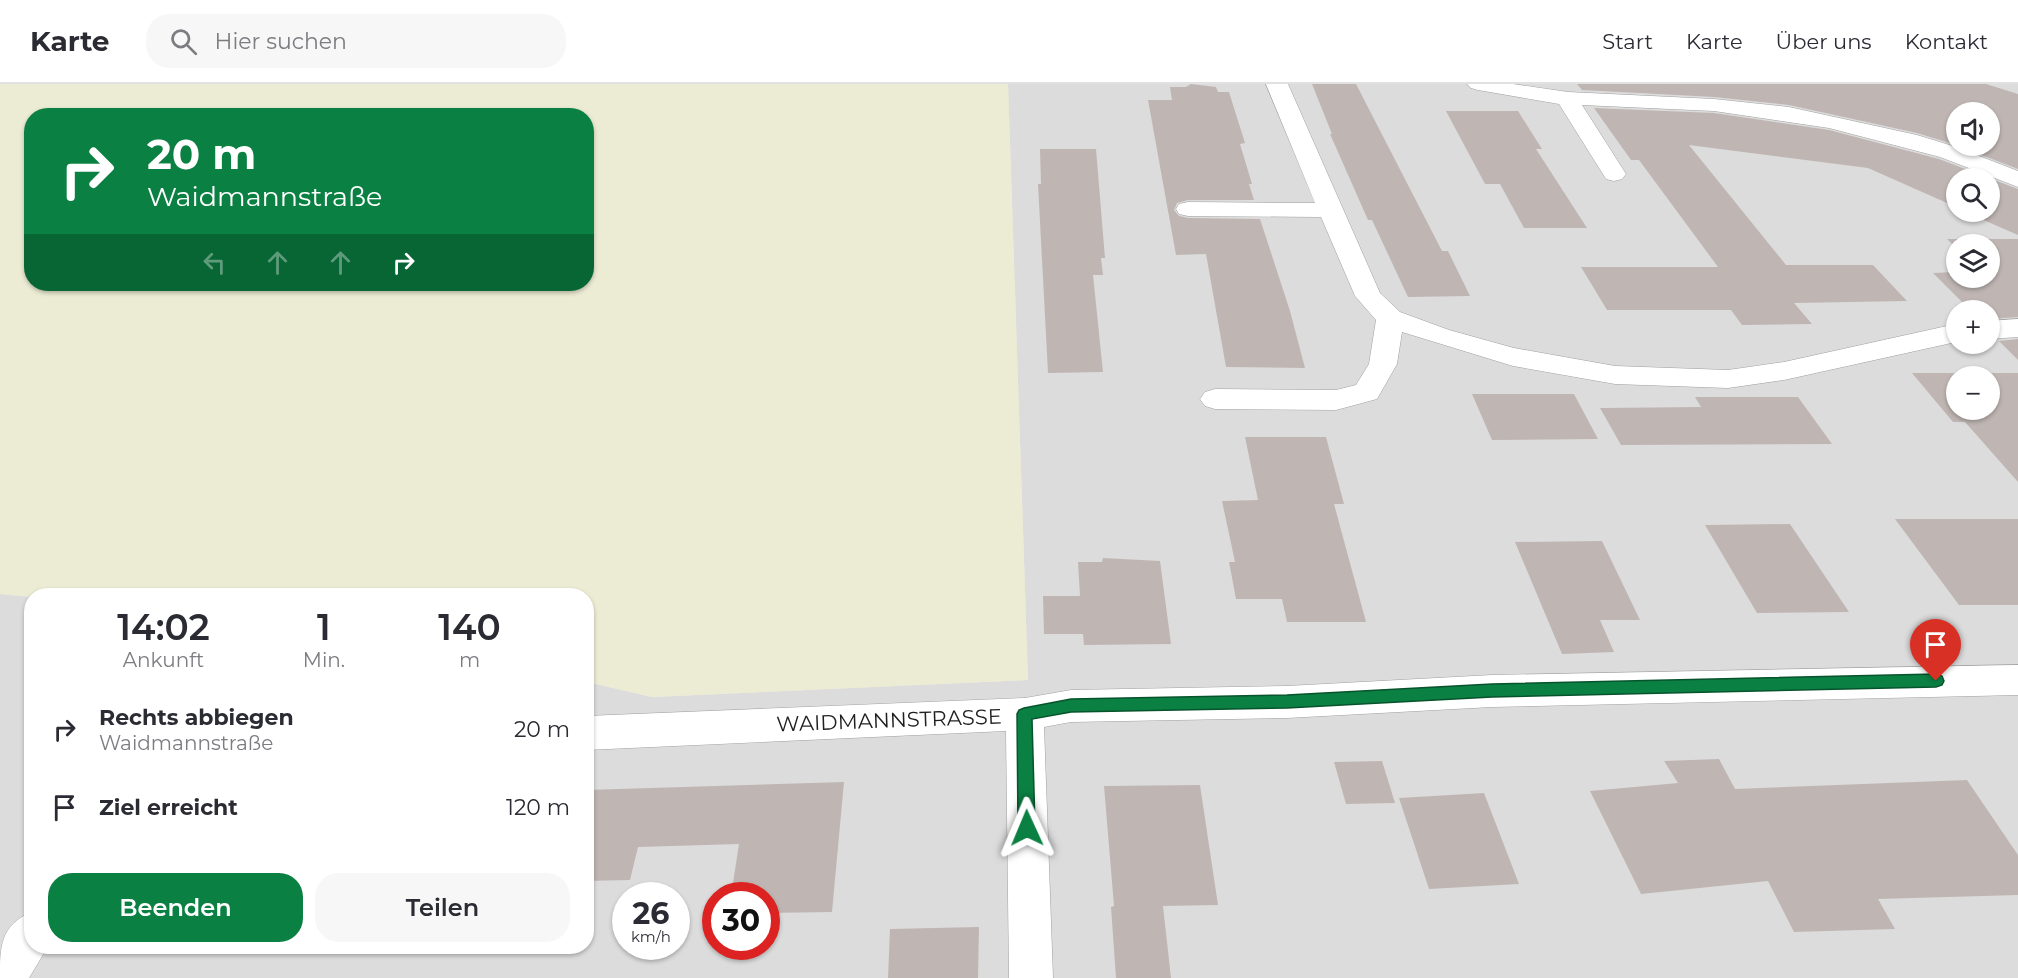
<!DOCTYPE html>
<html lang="de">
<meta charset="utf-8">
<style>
body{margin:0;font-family:Montserrat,sans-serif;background:#f7f7f7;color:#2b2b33;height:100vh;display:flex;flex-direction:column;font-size:22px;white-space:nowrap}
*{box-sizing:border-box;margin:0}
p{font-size:20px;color:#7c7c81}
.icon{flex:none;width:33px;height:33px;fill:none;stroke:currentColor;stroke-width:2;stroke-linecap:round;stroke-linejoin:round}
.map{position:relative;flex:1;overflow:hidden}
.drawer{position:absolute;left:24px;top:504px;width:570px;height:366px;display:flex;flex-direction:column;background:#fff;border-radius:24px;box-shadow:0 2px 4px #0004}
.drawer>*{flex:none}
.top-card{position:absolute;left:24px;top:24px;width:570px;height:183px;border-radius:24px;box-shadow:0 2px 4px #0004;background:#0b8043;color:#fff;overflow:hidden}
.tools{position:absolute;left:1946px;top:18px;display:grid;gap:12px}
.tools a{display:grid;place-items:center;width:54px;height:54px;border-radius:50%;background:#fff;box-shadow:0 2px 4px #0004;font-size:30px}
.speed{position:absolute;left:612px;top:798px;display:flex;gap:12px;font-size:30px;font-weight:700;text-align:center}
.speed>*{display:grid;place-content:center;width:78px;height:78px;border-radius:50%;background:#fff;box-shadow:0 2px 4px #0004;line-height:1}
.speed small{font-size:15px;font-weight:400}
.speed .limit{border:9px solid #d22;background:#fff;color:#111}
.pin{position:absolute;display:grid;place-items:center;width:51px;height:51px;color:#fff;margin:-62px -26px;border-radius:50% 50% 50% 0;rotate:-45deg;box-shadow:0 0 6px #0007}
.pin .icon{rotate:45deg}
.me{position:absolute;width:66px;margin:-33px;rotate:359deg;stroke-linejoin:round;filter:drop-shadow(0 0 4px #0008)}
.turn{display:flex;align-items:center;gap:21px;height:126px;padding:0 24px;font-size:27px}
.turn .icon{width:78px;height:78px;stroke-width:2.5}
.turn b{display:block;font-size:42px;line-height:51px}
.lanes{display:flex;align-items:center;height:57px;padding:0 24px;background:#0003;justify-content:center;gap:30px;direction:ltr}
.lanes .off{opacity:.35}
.eta{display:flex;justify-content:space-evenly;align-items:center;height:102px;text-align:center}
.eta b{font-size:36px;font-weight:600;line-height:42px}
.primary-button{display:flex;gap:12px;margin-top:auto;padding:12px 24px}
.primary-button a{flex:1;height:69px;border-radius:24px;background:#0b8043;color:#fff;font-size:24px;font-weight:600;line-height:69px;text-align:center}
.primary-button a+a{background:#f7f7f7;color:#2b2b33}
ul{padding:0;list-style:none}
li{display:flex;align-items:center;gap:18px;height:78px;padding:0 24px}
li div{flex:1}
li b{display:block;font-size:22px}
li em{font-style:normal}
header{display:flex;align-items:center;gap:36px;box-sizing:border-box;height:84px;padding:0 30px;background:#fff;border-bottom:2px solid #e1e1e2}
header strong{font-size:28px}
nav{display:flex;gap:33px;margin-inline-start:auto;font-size:21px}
.search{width:420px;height:54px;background:#f7f7f7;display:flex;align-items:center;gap:15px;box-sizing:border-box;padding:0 21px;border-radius:24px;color:#7c7c81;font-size:22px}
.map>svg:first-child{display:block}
.residential{fill:#dddcdc;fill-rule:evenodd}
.farmland{fill:#ecebd3;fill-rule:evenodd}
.building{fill:#bfb6b3;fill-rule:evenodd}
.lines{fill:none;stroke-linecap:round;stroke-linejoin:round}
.minor-casing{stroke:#a0a0a0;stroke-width:1}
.minor{fill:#fff;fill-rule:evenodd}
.route{fill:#0b8043;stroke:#07532c;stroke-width:1.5}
.labels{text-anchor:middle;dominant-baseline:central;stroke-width:4.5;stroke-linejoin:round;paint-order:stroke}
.street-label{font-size:21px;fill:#1f1f1f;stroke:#fff}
</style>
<header>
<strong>Karte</strong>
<div class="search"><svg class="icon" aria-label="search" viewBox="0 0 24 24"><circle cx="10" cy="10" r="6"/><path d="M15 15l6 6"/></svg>Hier suchen</div>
<nav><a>Start</a><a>Karte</a><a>Über uns</a><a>Kontakt</a></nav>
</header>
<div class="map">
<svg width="2018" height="894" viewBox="0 0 2018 894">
<rect width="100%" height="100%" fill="#efebe6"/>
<path class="residential" d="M1008,0H2018V894H0V510L31,513L32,862H586L587,598L652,613L1028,596ZM1956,28H1989V62H1956ZM1956,94H1989V128H1956ZM1956,160H1989V194H1956ZM1956,226H1989V260H1956ZM1956,292H1989V326H1956ZM626,812H676V862H626ZM716,812H766V862H716Z"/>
<path class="farmland" d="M0,0H1008L1028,596L652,613L587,598L586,512L31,513L0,510ZM32,32H586V200H32Z"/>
<g class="building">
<polygon points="1191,0 1216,3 1218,8 1229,8 1245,59 1240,60 1252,100 1249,100 1254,116 1188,116 1177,119 1174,126 1179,132 1188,134 1260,135 1290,227 1305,284 1226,283 1206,170 1176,171 1148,16 1172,16 1170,3 1186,3"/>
<polygon points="1312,0 1356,0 1442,167 1448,167 1470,212 1408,213 1372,136 1368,136 1330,50 1332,50"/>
<polygon points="1577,0 1986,0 2018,10 2018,85 1958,62 1989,62 1989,28 1956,28 1956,61 1917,49 1789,21 1714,13 1582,6"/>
<polygon points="1594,24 1714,29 1829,46 1939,75 2018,105 2018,151 1965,128 1989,128 1989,94 1956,94 1956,123 1868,84 1689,61 1786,181 1873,181 1907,217 1794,219 1812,240 1742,241 1731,226 1607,226 1581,183 1718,183 1639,76 1631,76"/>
<polygon points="1446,27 1518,27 1542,65 1536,65 1587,144 1524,144 1500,100 1485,100"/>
<polygon points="1040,65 1096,65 1105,174 1101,174 1103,191 1093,191 1103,288 1048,289 1038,100 1041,100"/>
<polygon points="1947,155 2018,155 2018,233 1989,235 1989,226 1970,226 1933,189 1956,188 1956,194 1989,194 1989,160 1956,160 1956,164"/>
<polygon points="2018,255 2018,276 1999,257"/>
<path d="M1912,289H2018V398L1965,338H1953ZM1956,292H1989V326H1956Z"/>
<polygon points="1472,310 1574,310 1598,355 1492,356"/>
<polygon points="1695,313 1798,313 1832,360 1621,361 1600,324 1701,323"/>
<polygon points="1245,353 1326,353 1344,420 1334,420 1366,538 1287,538 1282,515 1236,515 1229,478 1235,478 1222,417 1258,416"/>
<polygon points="1895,435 2018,435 2018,521 1959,521"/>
<polygon points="1790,440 1849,528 1757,529 1705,441"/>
<polygon points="1602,457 1640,536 1600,536 1614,568 1562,570 1515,458"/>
<polygon points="1103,474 1160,477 1171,560 1084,561 1083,550 1044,550 1043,512 1080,512 1078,478 1102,478"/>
<polygon points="1719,675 1735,705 1967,696 2018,771 2018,811 1878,815 1895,845 1794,848 1768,797 1641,810 1590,707 1678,699 1664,677"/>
<polygon points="1382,677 1395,719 1346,720 1334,678"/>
<polygon points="844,698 832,828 766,829 766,812 731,812 739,760 638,763 630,796 586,797 586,706"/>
<polygon points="1200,701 1218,821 1163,822 1171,894 1116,894 1111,823 1114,822 1104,702"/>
<polygon points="1484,709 1519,800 1429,805 1399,714"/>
<polygon points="979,843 978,894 888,894 890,845"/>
</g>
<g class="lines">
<g class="minor-casing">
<g id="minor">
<polygon points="1266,0 1288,0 1380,209 1400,228 1449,246 1514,264 1615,282 1728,286 1784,278 1956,240 1956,258 1784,296 1728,304 1615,300 1513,282 1402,248 1397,280 1377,315 1336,326 1215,325 1205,322 1200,315 1205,308 1215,305 1336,306 1356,301 1369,280 1376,236 1355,212 1321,133 1188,132 1179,130 1176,125 1179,120 1188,118 1315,119"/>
<polygon points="1467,0 1513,0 1568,8 1714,15 1789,23 1917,51 1956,63 2018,87 2018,103 1940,73 1829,44 1714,27 1582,21 1626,90 1622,95 1614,97 1606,95 1559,20 1478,6 1471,4"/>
<polygon points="2018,235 2018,253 1989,255 1989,237"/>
<polygon points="2018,581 2018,611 1492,623 1287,634 1071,638 1044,643 1053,894 1009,894 1006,647 586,666 586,632 1025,614 1071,606 1287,602 1492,591"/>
<path d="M32,828V862H48L47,864L29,894H0C0,863 0,841 32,828Z"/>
</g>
</g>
<use href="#minor" class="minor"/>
</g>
<polygon class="route" points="1936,590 1942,592 1944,597 1942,601 1936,603 1492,613 1287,624 1071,628 1032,635 1035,744 1033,749 1027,752 1021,749 1018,744 1017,630 1019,626 1024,624 1071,615 1287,611 1492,600"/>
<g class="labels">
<g class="street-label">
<text transform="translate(889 636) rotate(-2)">WAIDMANNSTRASSE</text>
</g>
</g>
</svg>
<div class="tools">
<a><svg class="icon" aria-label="sound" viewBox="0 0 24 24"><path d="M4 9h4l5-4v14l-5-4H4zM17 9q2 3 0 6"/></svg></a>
<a><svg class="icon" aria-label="search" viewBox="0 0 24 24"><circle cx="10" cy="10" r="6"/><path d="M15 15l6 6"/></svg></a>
<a><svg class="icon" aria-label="layers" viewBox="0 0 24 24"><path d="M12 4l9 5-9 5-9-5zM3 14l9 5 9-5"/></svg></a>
<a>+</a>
<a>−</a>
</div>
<div class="speed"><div>26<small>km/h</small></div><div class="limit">30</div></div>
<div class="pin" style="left:1936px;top:597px;background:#d93025"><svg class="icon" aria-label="arrive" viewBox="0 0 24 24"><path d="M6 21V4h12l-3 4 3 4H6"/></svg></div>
<svg class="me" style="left:1027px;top:744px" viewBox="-20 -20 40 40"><path d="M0-17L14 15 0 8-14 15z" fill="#0b8043" stroke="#fff" stroke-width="4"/></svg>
<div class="top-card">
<div class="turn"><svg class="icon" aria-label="right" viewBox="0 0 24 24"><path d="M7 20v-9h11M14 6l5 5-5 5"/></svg><div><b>20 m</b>Waidmannstraße</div></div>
<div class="lanes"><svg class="icon off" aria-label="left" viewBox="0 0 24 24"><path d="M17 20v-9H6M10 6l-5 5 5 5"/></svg><svg class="icon off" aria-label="ahead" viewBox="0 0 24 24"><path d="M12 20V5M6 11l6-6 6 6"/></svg><svg class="icon off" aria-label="ahead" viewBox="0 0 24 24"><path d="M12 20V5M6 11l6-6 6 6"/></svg><svg class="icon" aria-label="right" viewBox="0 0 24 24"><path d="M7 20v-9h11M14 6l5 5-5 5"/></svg></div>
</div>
<section class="drawer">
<div class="eta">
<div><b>14:02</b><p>Ankunft</p></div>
<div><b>1</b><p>Min.</p></div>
<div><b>140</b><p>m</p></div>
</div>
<ul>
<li><svg class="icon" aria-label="right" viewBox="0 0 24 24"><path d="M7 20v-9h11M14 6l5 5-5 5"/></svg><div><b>Rechts abbiegen</b><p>Waidmannstraße</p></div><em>20 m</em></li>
<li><svg class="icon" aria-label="arrive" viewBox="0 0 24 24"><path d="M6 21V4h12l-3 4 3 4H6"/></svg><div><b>Ziel erreicht</b></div><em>120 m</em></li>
</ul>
<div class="primary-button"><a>Beenden</a><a>Teilen</a></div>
</section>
</div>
